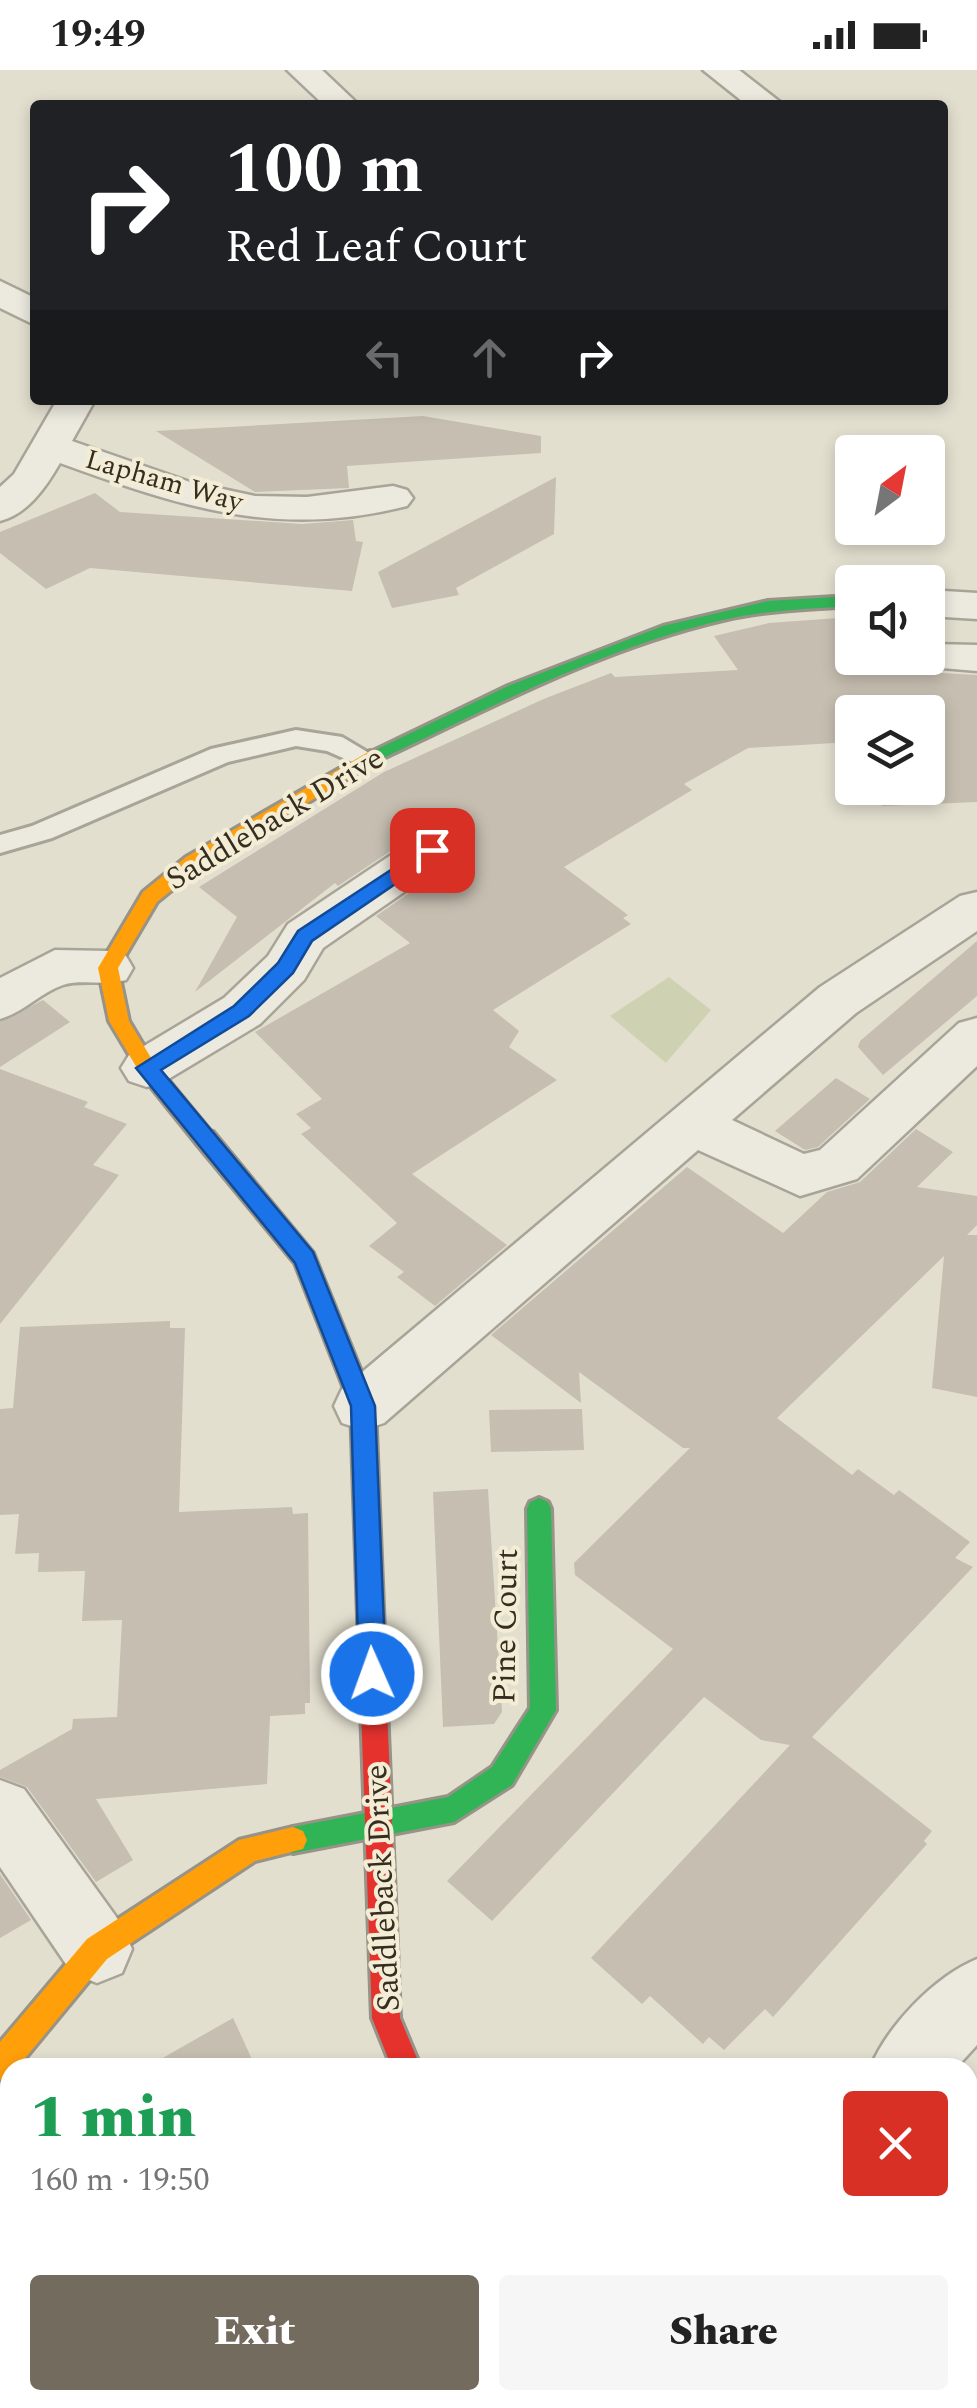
<!DOCTYPE html>
<meta charset="utf-8">
<style>
body{margin:0;font-family:Spectral,serif;background:#f6f6f6;color:#222;height:100vh;display:flex;flex-direction:column;font-size:38px;white-space:nowrap}
*{box-sizing:border-box;margin:0}
p{font-size:32px;color:#767676}
.icon{flex:none;width:55px;height:55px;fill:none;stroke:currentColor;stroke-width:2;stroke-linecap:round;stroke-linejoin:round}
.map{position:relative;flex:1;overflow:hidden}
.side{position:absolute;left:0px;top:1988px;width:978px;height:352px;display:flex;flex-direction:column;background:#fff;border-radius:30px 30px 0 0;box-shadow:0 5px 15px #0003}
.side>*{flex:none}
.hud{position:absolute;left:30px;top:30px;width:918px;height:305px;border-radius:10px;box-shadow:0 5px 15px #0003;background:#202124;color:#fff;overflow:hidden}
.needle{width:65px;rotate:32deg}
.tools{position:absolute;left:835px;top:365px;display:grid;gap:20px}
.tools a{display:grid;place-items:center;width:110px;height:110px;border-radius:10px;background:#fff;box-shadow:0 5px 15px #0003;font-size:50px}
.pin{position:absolute;display:grid;place-items:center;width:85px;height:85px;color:#fff;margin:-42px;border-radius:20px;box-shadow:0 5px 15px #0006}
.me{position:absolute;width:110px;margin:-55px;rotate:358deg;stroke-linejoin:round;filter:drop-shadow(0 0 8px #0008)}
.turn{display:flex;align-items:center;gap:35px;height:210px;padding:0 30px;font-size:45px}
.turn .icon{width:130px;height:130px;stroke-width:2.5}
.turn b{display:block;font-size:70px;line-height:85px}
.lanes{display:flex;align-items:center;height:95px;padding:0 30px;background:#0003;justify-content:center;gap:50px;direction:ltr}
.lanes .off{opacity:.35}
.round{display:grid;place-items:center;flex:none;width:105px;height:105px;border-radius:10px;background:#f6f6f6}
.overview{display:flex;align-items:center;justify-content:space-between;height:170px;padding:0 30px}
h1{font-size:60px;font-weight:800;line-height:75px;color:#1e9e55}
.primary-button{display:flex;gap:20px;margin-top:auto;padding:20px 30px}
.primary-button a{flex:1;height:115px;border-radius:10px;background:#736b5d;color:#fff;font-size:40px;font-weight:800;line-height:115px;text-align:center}
.primary-button a+a{background:#f6f6f6;color:#222}
.status{display:flex;justify-content:space-between;align-items:center;height:70px;padding:0 50px;background:#fff;direction:ltr}
.status svg{height:28px;fill:currentColor}
.map>svg:first-child{display:block}
.green{fill:#cfd2b2}
.building{fill:#c6beb0}
.lines{fill:none;stroke-linecap:round;stroke-linejoin:round}
.lane-casing{stroke:#a8a498;stroke-width:6}
.street-casing{stroke:#a8a498;stroke-width:5}
.fast-casing{stroke:#989388;stroke-width:6}
.slow-casing{stroke:#989388;stroke-width:6}
.jam-casing{stroke:#989388;stroke-width:6}
.lane{fill:#ece9df;fill-rule:evenodd}
.street{fill:#ece9df;fill-rule:evenodd}
.fast{fill:#30b455;fill-rule:evenodd}
.slow{fill:#ff9f0a;fill-rule:evenodd}
.jam{fill:#e5322d;fill-rule:evenodd}
.route{fill:#1a73e8;stroke:#114b97;stroke-width:2.5}
.labels{text-anchor:middle;dominant-baseline:central;stroke-width:8;stroke-linejoin:round;paint-order:stroke}
.far-street-label{font-size:28px;fill:#362d20;stroke:#f3edd6}
.street-label{font-size:32px;fill:#362d20;stroke:#f3edd6}
</style>
<div class="status"><b>19:49</b><svg viewBox="0 0 49 12"><path d="M0 12V9h3v3zM5 12V6h3v6zM10 12V3h3v9zM15 12V0h3v12zM26 1h20v11H26zM47 4h2v5h-2z"/></svg></div>
<div class="map">
<svg width="977" height="2338" viewBox="0 0 977 2338">
<rect width="100%" height="100%" fill="#e3dfcf"/>
<polygon class="green" points="669,907 711,940 666,993 610,946"/>
<g class="building">
<polygon points="423,346 541,366 541,383 347,396 349,418 255,422 156,361"/>
<polygon points="556,407 554,464 456,518 459,525 392,538 378,502"/>
<polygon points="95,423 120,442 302,454 353,450 356,471 363,472 352,521 90,498 46,519 0,483 0,462"/>
<polygon points="852,547 852,588 865,588 868,599 977,605 977,732 882,736 871,718 928,718 928,642 852,642 852,672 748,678 684,714 692,720 564,797 628,845 623,848 631,854 493,940 519,961 509,977 557,1010 412,1104 507,1175 435,1236 397,1207 404,1202 369,1176 397,1153 301,1064 311,1058 296,1044 322,1029 255,962 410,873 376,846 451,794 459,778 450,765 433,760 413,766 338,816 335,813 195,922 237,847 199,817 384,702 546,628 611,603 615,607 738,600 714,566 769,553"/>
<polygon points="977,871 977,926 883,1005 858,977 860,971"/>
<polygon points="43,930 70,952 0,997 0,952"/>
<polygon points="0,999 88,1032 84,1037 127,1054 93,1095 119,1105 0,1254"/>
<polygon points="836,1008 870,1029 818,1077 805,1080 775,1061"/>
<polygon points="916,1059 953,1082 917,1117 977,1126 977,1155 967,1165 977,1165 977,1327 932,1318 944,1186 777,1348 852,1405 858,1399 894,1425 899,1420 970,1472 955,1488 973,1497 812,1667 932,1761 924,1771 927,1774 773,1947 765,1939 724,1980 709,1967 703,1974 650,1926 642,1934 591,1888 790,1675 761,1670 704,1627 492,1851 447,1811 673,1579 575,1505 574,1493 690,1378 683,1378 579,1302 581,1333 491,1265 687,1097 783,1163 827,1122 860,1112"/>
<polygon points="170,1251 170,1258 185,1258 179,1442 292,1437 293,1444 308,1443 310,1633 305,1633 305,1644 270,1646 267,1714 96,1729 133,1790 96,1812 27,1717 0,1707 0,1700 72,1659 73,1649 117,1647 122,1550 82,1551 85,1501 38,1502 39,1483 15,1484 19,1444 0,1445 0,1339 13,1338 20,1257"/>
<polygon points="582,1339 584,1380 491,1382 489,1340"/>
<polygon points="488,1419 502,1642 494,1654 443,1657 433,1422"/>
<polygon points="0,1804 31,1850 0,1868"/>
<polygon points="233,1948 256,1998 145,1998"/>
</g>
<g class="lines">
<g class="lane-casing">
<polygon id="lane" points="296,660 342,667 379,689 366,698 327,681 296,676 228,692 52,768 0,783 0,765 32,756 211,679"/>
</g>
<g class="street-casing">
<g id="street">
<polygon points="287,0 322,0 359,35 324,35"/>
<polygon points="703,0 739,0 784,35 747,35"/>
<polygon points="0,211 35,228 35,255 0,238"/>
<path d="M57,330H95L72,371L190,412L255,426L307,427L393,416L407,420L413,428L407,436C278,469 181,437 60,393C46,417 28,444 0,451V417L14,404Z"/>
<polygon points="928,520 977,523 977,549 928,546"/>
<polygon points="933,574 977,575 977,601 918,596 912,588 928,588 928,575"/>
<polygon points="432,764 449,769 456,780 449,791 323,878 304,910 260,954 165,1011 147,1017 129,1011 121,998 129,985 224,928 268,886 288,854 415,769"/>
<polygon points="977,822 977,861 856,943 732,1050 804,1084 820,1080 959,953 977,948 977,996 857,1109 800,1126 698,1080 384,1353 363,1360 342,1353 334,1336 342,1319 820,917 960,826"/>
<path d="M55,880L108,881L126,886L133,898L126,910C105,916 81,909 63,915C40,923 24,942 0,949V908Z"/>
<polygon points="0,1710 24,1719 122,1855 132,1879 122,1903 97,1913 72,1903 0,1797"/>
<path d="M977,1889V1975L956,1998H870C888,1955 934,1907 977,1889Z"/>
<polygon points="791,2330 936,2330 939,2338 794,2338"/>
</g>
</g>
<g class="fast-casing">
<g id="fast">
<path d="M852,526V536C808,539 766,540 723,550C602,578 488,639 377,691H363L361,687L508,616L663,556L768,531Z"/>
<polygon points="205,1060 213,1062 313,1183 375,1336 387,1638 383,1647 374,1650 365,1647 361,1638 351,1336 295,1193 197,1074 194,1068 197,1062"/>
<polygon points="539,1428 548,1432 551,1439 556,1640 512,1715 454,1752 293,1783 283,1779 279,1770 283,1761 293,1757 448,1727 492,1697 530,1638 527,1439 530,1432"/>
</g>
</g>
<g class="slow-casing">
<g id="slow">
<polygon points="370,681 379,687 377,691 200,797 157,832 118,898 129,951 154,993 216,1068 213,1074 197,1074 140,1003 109,951 98,898 143,822 186,787"/>
<polygon points="293,1757 303,1761 307,1770 303,1779 255,1791 107,1889 17,1998 10,1998 10,2006 0,2010 0,1972 87,1869 239,1770"/>
</g>
</g>
<g class="jam-casing">
<polygon id="jam" points="374,1626 383,1629 387,1638 400,1948 421,1998 392,1998 372,1948 361,1638 365,1629"/>
</g>
<use href="#lane" class="lane"/>
<use href="#street" class="street"/>
<use href="#fast" class="fast"/>
<use href="#slow" class="slow"/>
<use href="#jam" class="jam"/>
</g>
<polygon class="route" points="432,773 442,780 439,784 312,871 293,903 249,946 161,1000 313,1182 375,1336 386,1604 382,1612 372,1616 363,1612 359,1604 351,1336 295,1193 136,998 234,936 278,893 298,861"/>
<g class="labels">
<g class="far-street-label">
<text transform="translate(164 411) rotate(16)">Lapham Way</text>
</g>
<g class="street-label">
<text transform="translate(275 749) rotate(-31)">Saddleback Drive</text>
<text transform="translate(506 1556) rotate(-89)">Pine Court</text>
<text transform="translate(383 1818) rotate(-93)">Saddleback Drive</text>
</g>
</g>
</svg>
<div class="tools">
<a><svg class="needle" viewBox="-14 -14 28 28"><path d="M0-13l5 13h-10z" fill="#e53935"/><path d="M0 13l5-13h-10z" fill="#767676"/></svg></a>
<a><svg class="icon" aria-label="sound" viewBox="0 0 24 24"><path d="M4 9h4l5-4v14l-5-4H4zM17 9q2 3 0 6"/></svg></a>
<a><svg class="icon" aria-label="layers" viewBox="0 0 24 24"><path d="M12 4l9 5-9 5-9-5zM3 14l9 5 9-5"/></svg></a>
</div>
<div class="pin" style="left:432px;top:780px;background:#d93025"><svg class="icon" aria-label="arrive" viewBox="0 0 24 24"><path d="M6 21V4h12l-3 4 3 4H6"/></svg></div>
<svg class="me" style="left:372px;top:1604px" viewBox="-20 -20 40 40"><circle r="17" fill="#1a73e8" stroke="#fff" stroke-width="3"/><path d="M0-11L8 9 0 5-8 9z" fill="#fff"/></svg>
<div class="hud">
<div class="turn"><svg class="icon" aria-label="right" viewBox="0 0 24 24"><path d="M7 20v-9h11M14 6l5 5-5 5"/></svg><div><b>100 m</b>Red Leaf Court</div></div>
<div class="lanes"><svg class="icon off" aria-label="left" viewBox="0 0 24 24"><path d="M17 20v-9H6M10 6l-5 5 5 5"/></svg><svg class="icon off" aria-label="ahead" viewBox="0 0 24 24"><path d="M12 20V5M6 11l6-6 6 6"/></svg><svg class="icon" aria-label="right" viewBox="0 0 24 24"><path d="M7 20v-9h11M14 6l5 5-5 5"/></svg></div>
</div>
<section class="side">
<div class="overview"><div><h1>1 min</h1><p>160 m · 19:50</p></div><a class="round" style="background:#d93025;color:#fff"><svg class="icon" aria-label="close" viewBox="0 0 24 24"><path d="M6 6l12 12M18 6L6 18"/></svg></a></div>
<div class="primary-button"><a>Exit</a><a>Share</a></div>
</section>
</div>
